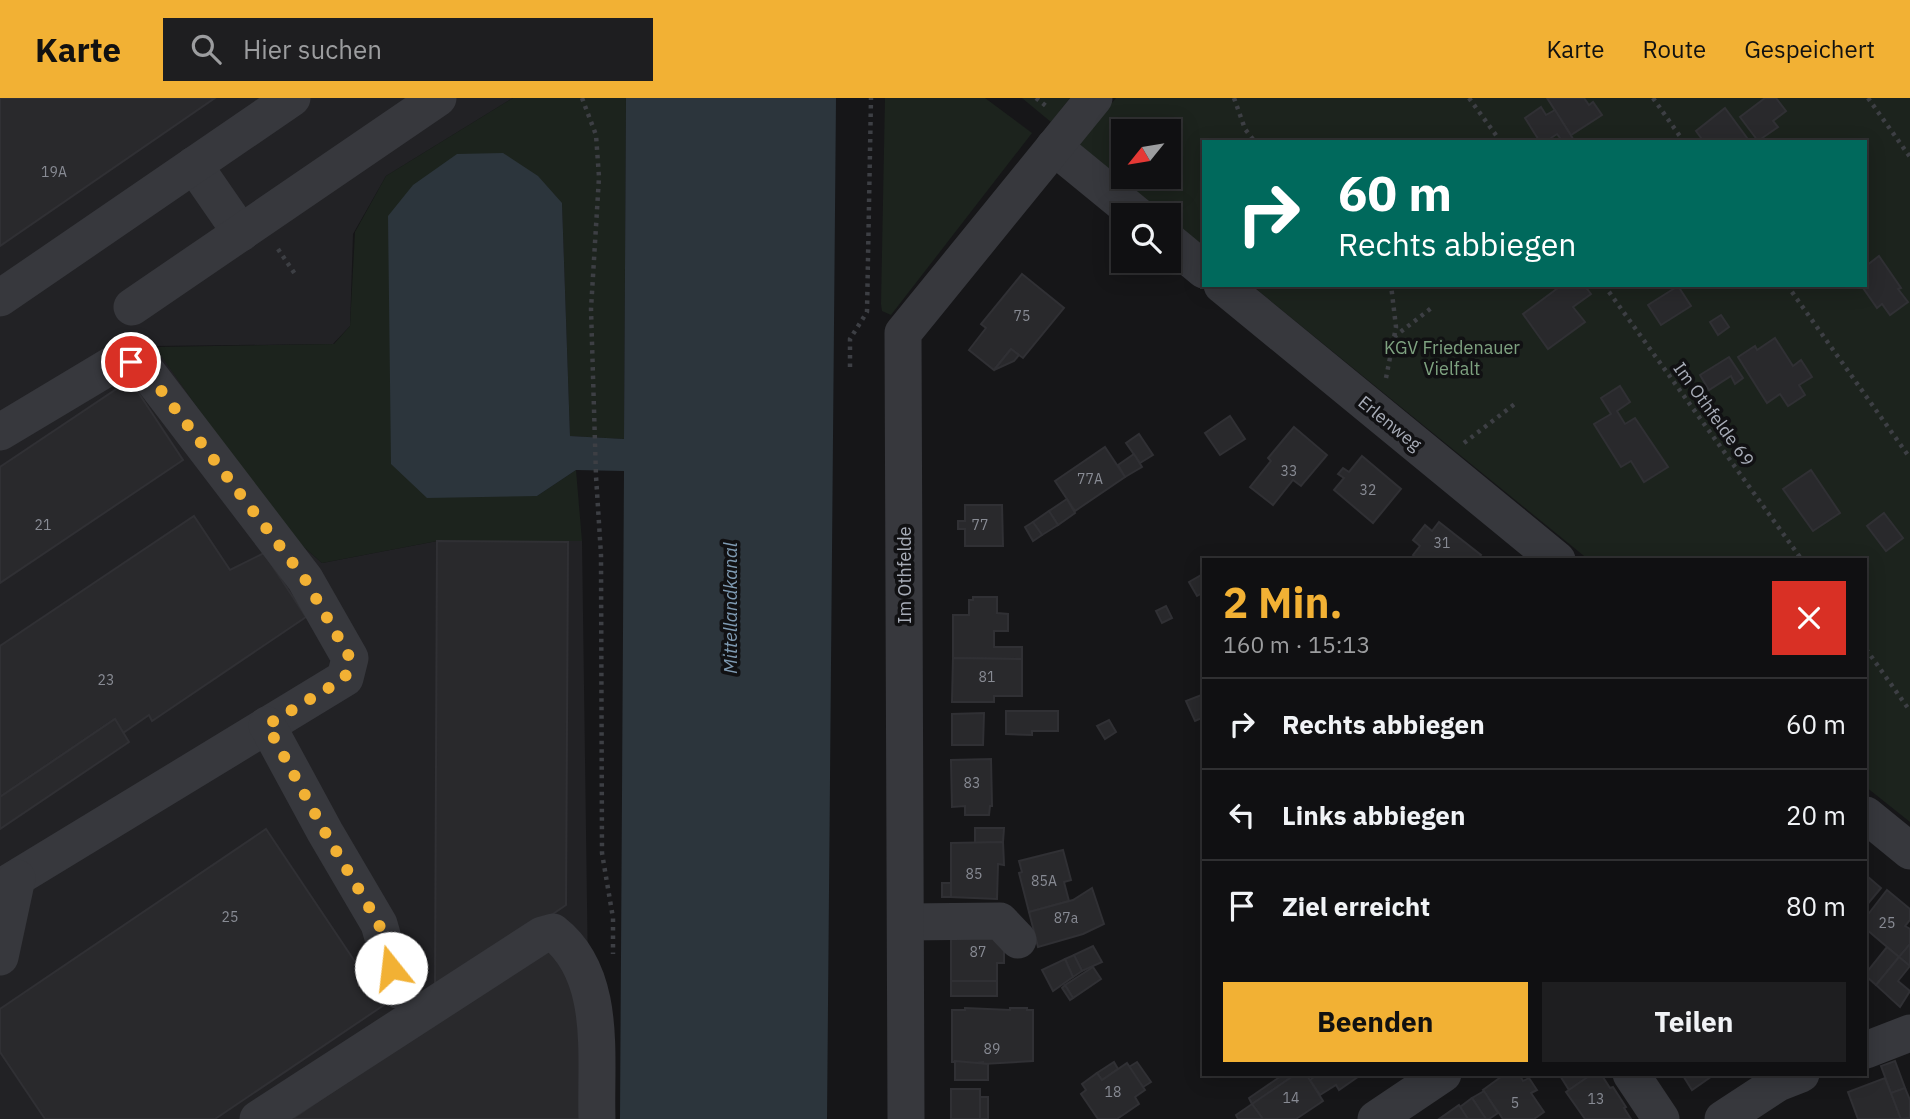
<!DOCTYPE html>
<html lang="de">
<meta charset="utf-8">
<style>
body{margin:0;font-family:"IBM Plex Sans",sans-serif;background:#1e1e20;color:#f1f3f6;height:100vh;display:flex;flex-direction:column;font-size:26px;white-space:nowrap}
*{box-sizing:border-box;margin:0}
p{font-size:23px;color:#9c9d9f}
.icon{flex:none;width:38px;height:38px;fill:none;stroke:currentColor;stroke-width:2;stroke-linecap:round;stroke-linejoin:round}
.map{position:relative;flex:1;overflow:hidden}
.side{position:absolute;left:1202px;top:460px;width:665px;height:518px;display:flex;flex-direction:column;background:#101012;border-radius:0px;box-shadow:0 4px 18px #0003,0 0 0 2px #303032}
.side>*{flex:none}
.hud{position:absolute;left:1202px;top:42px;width:665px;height:147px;border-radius:0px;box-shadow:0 4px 18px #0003,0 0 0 2px #303032;background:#00695c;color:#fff;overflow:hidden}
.needle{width:46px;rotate:240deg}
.buttons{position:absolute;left:1111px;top:21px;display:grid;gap:14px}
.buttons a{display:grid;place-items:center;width:70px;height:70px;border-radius:0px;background:#101012;box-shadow:0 4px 18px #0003,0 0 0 2px #303032;font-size:35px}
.pin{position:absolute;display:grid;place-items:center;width:60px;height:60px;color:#fff;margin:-30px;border:4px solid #fff;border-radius:50%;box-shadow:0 2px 7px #0007}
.me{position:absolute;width:77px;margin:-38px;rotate:344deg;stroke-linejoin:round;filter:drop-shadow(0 0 5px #0008)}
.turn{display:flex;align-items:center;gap:24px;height:147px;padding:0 21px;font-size:32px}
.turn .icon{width:91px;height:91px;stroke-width:2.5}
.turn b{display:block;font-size:49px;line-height:60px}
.round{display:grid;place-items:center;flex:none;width:74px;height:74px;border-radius:0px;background:#1e1e20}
.headline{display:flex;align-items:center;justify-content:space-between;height:119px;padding:0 21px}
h1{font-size:42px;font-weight:700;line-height:52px;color:#f2b134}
.action{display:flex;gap:14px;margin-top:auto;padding:14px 21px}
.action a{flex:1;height:80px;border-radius:0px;background:#f2b134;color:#111;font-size:28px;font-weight:700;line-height:80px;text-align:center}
.action a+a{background:#1e1e20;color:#f1f3f6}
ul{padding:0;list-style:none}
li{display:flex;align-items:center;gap:21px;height:91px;padding:0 21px;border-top:2px solid #303032}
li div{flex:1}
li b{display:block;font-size:26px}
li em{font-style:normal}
header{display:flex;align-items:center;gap:42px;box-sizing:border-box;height:98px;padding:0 35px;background:#f2b134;color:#111}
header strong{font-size:33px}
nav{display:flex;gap:38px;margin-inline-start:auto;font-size:24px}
.search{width:490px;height:63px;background:#1e1e20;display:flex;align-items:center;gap:18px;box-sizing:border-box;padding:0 24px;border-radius:0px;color:#9c9d9f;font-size:26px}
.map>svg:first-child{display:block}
.built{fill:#222225}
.green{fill:#1c231d;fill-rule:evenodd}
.water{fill:#2c353c}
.building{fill:#29292c;stroke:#303034;stroke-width:2}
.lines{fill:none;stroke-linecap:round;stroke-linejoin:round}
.path{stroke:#3d3f44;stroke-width:4.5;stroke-dasharray:3.5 5;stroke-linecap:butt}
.minor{stroke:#37383d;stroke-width:37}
.route{stroke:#f2b134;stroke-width:12;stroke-dasharray:0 21.6}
.labels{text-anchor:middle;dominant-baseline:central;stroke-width:7;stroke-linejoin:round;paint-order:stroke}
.number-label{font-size:14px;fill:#888b94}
.park-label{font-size:18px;fill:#7fa381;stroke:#111113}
.street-label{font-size:18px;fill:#a8adb8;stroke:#111113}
.water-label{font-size:19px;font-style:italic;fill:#7f9bb3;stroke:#111113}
</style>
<header>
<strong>Karte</strong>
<div class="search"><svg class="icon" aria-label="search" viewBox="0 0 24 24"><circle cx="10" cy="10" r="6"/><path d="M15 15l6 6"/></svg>Hier suchen</div>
<nav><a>Karte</a><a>Route</a><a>Gespeichert</a></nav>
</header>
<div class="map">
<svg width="1910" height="1021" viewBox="0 0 1910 1021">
<rect width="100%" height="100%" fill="#161618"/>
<polygon class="built" points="0,0 513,0 386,78 353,136 350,228 333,246 155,248 280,428 322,465 437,443 582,443 590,1021 0,1021"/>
<g class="green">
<polygon points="513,0 626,0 624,341 570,338 562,105 537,398 576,372 582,443 437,443 322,465 280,428 155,249 334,246 350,228 355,134 386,78"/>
<polygon points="885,0 985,0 1032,35 891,217 882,213 881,206"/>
<polygon points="1022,0 1070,0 1051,24"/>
<path d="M1116,0H1910V724L1866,689V462H1589L1251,187H1866V44H1204V149L1169,120V117H1165L1078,46ZM1124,33H1169V79H1124Z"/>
</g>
<polygon class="water" points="626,0 836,0 827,1021 620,1021 624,373 576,372 537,398 427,400 391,366 388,118 413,87 457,56 503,55 538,78 562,105 570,338 624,341"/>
<g class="building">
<polygon points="0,0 215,0 0,148"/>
<polygon points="1547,0 1584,0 1589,7 1593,4 1602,17 1571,37"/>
<polygon points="1765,0 1776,0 1786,13 1773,23 1778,29 1758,43 1740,19"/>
<polygon points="1541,9 1546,17 1555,12 1575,44 1563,44 1557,36 1545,44 1540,44 1525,20"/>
<polygon points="1725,10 1750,44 1704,44 1696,33"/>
<polygon points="1879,158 1901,190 1898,191 1908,204 1890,217 1882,206 1877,210 1861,187 1866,187 1866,168"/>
<polygon points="1022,176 1064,210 1023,260 1011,251 994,272 969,252 986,230 981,226"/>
<polygon points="1562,187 1584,187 1591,196 1573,209 1585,224 1548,251 1523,216"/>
<polygon points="1678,188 1691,208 1661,227 1648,207"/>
<polygon points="1721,217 1729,229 1718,237 1710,224"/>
<polygon points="1775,240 1793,268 1801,262 1812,279 1799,287 1805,297 1788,308 1780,296 1767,305 1738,259 1755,248 1757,252"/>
<polygon points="1011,251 1019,257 1014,263 994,272"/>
<polygon points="1729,259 1743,280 1735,286 1731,278 1709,292 1700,277"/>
<polygon points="130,282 183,362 0,485 0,369"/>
<polygon points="1620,288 1630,304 1617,313 1625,326 1635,320 1668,369 1644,384 1631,363 1621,369 1594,326 1611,316 1601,300"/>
<polygon points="1230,318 1245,341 1220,357 1205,335"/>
<polygon points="1294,329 1327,357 1301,388 1293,382 1273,407 1250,389 1271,363 1268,360"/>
<polygon points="1139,336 1153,357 1140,365 1126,345"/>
<polygon points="1105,349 1125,379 1075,413 1055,383"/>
<polygon points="1134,356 1142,369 1125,379 1118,367"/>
<polygon points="1362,358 1401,391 1373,425 1334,392 1344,380 1338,376 1343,370 1349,374"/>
<polygon points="1811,372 1840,415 1813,433 1783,391"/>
<polygon points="1067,401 1075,415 1058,427 1049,413"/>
<polygon points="965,407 1002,407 1003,448 965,448 965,431 958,431 958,423 965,423"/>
<polygon points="1049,413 1058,427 1042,437 1033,424"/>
<polygon points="1884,415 1903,440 1886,453 1867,428"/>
<polygon points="194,418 230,472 264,455 306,519 152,623 149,617 123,635 115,621 0,699 0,548"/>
<polygon points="1033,424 1042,437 1033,443 1025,429"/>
<polygon points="1439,424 1481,457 1477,462 1419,462 1413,457 1420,448 1413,442 1425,427 1432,433"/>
<polygon points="437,443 568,444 566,807 435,896"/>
<polygon points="1203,476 1204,494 1197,498 1189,484"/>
<polygon points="973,499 997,499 997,515 1008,516 1008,533 994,533 994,549 1022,549 1022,561 953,560 953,517 969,517 969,502 973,502"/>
<polygon points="1166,508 1172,520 1162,525 1156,513"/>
<polygon points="953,560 1022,561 1022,598 994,598 994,604 952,604"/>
<polygon points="1204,596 1204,619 1195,623 1186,603"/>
<polygon points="1006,613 1058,613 1058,633 1032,633 1032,637 1006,636"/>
<polygon points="984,615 983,647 952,647 952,616"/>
<polygon points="115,621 129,644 0,731 0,699"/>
<polygon points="1109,622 1116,634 1105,641 1097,628"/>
<polygon points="991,661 992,708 990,708 989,717 965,717 965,708 952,709 951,662"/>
<polygon points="975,730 1004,730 1003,744 975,745"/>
<polygon points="266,731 384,907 215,1021 45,1021 0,954 0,911"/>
<polygon points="1003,744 1004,767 998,766 997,801 951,799 951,745"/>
<polygon points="1063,752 1071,782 1064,784 1069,803 1029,814 1019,775 1022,774 1019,763"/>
<polygon points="1867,778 1881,790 1866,808 1866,780"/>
<rect x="942" y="785" width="9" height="14"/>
<polygon points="1092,790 1104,826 1083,836 1038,849 1029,814 1073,802"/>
<polygon points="1887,792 1910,811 1910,822 1905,828 1910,831 1910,846 1899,859 1866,831 1866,819"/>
<polygon points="997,828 1004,844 1004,865 997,865 997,883 951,883 951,829"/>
<polygon points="550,846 585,896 583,1021 292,1021"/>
<polygon points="1910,846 1910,868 1899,859"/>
<polygon points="1093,848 1102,864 1082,873 1074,857"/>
<polygon points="1887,849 1899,859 1876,887 1866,878 1866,875"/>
<polygon points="1074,857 1082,873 1073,879 1065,861"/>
<polygon points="1899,859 1910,868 1898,883 1910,893 1900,909 1876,887"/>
<polygon points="1065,861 1073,879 1053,893 1042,872"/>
<polygon points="1093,869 1101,881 1073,900 1065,887"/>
<rect x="951" y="883" width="46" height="15"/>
<polygon points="1065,887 1073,900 1070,902 1062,890"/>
<polygon points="965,910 1010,912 1010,910 1027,910 1027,912 1033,912 1033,963 983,966 983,964 965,966 965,964 952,964 952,912 965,912"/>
<polygon points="955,963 988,966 988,982 955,982"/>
<polygon points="1895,963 1905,990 1891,995 1881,968"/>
<polygon points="1114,964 1118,971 1102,982 1097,975"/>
<polygon points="1137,964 1151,984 1143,989 1129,969"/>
<polygon points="1127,965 1145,992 1135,999 1139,1006 1117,1021 1098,1021 1081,996 1086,992 1082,986 1097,975 1102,982"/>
<polygon points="1284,976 1296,976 1252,1006 1249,1000"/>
<polygon points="1296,976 1306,976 1323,1003 1296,1021 1263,1021 1252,1006"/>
<polygon points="1318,976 1362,976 1339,992 1336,987 1320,997 1310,982"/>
<polygon points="1505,976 1519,976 1523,983 1529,980 1537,992 1531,995 1544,1014 1534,1021 1503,1021 1483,992"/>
<polygon points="1559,976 1592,976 1569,992"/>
<polygon points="1592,976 1601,976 1610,990 1613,989 1626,1009 1624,1010 1631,1021 1585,1021 1566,994"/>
<polygon points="1682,976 1715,976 1692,992"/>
<polygon points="1885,980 1901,1021 1858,1021 1848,994"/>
<polygon points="1905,990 1910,1002 1910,1020 1901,1021 1891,995"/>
<rect x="951" y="991" width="29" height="30"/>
<polygon points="1484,993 1498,1015 1489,1021 1486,1021 1472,1000"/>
<rect x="980" y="999" width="8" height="22"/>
<polygon points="1472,1000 1486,1021 1468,1021 1460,1009"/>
<polygon points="1252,1006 1263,1021 1238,1021 1236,1017"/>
<polygon points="1459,1007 1468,1021 1439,1021"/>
</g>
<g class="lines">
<g class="path">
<polyline points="582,0 596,37 599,79 591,211 596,378 601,457 602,755 613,820 613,856"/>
<polyline points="1036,0 1046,8"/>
<polyline points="1234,0 1245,31 1255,44"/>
<polyline points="1469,0 1501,44"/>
<polyline points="1653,0 1684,44"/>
<polyline points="1868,0 1910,59"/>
<polyline points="278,151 297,179"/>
<polyline points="1604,187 1802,462"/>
<polyline points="1787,187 1910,360"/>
<polyline points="1394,239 1434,208"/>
<polyline points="850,269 850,241 867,214 871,0"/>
<polyline points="1386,280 1396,229 1391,187"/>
<polyline points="1464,345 1516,305"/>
<polyline points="1866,551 1910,613"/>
</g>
<g class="minor">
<polyline points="1054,49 1137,117"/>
<polyline points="194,67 241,135"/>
<polyline points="1169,143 1204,172"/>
<polyline points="1222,187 1557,462"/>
<polyline points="0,200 292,0"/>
<polyline points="132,209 438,0"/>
<polyline points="0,334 112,267 131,264 144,270 305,481 350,560 345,580 0,790"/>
<polyline points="267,627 325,734 379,826 398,892"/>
<polyline points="1866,717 1910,753"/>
<polyline points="906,824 1000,823 1018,842"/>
<polyline points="0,859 17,780"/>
<polyline points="1866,952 1910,935"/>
<polyline points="1631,976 1661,1021"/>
<path d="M258,1021L542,837L553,834C608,877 595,959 597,1021"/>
<polyline points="906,1021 903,235 1094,0"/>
<polyline points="1376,1021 1443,976"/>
<polyline points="1723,1021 1778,985 1801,976"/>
</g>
</g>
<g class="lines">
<polyline class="route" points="131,264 144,270 305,481 350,560 345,580 267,627 325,734 379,826 391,870"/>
</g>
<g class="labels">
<g class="number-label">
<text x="54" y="74">19A</text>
<text x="1022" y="218">75</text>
<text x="1289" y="373">33</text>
<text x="1090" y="381">77A</text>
<text x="1368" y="392">32</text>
<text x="43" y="427">21</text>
<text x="980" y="427">77</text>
<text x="1442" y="445">31</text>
<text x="987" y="579">81</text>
<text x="106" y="582">23</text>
<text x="972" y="685">83</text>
<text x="974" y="776">85</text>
<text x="1044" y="783">85A</text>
<text x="230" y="819">25</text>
<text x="1066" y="820">87a</text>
<text x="1887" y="825">25</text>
<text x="978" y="854">87</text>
<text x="992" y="951">89</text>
<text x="1113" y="994">18</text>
<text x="1291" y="1000">14</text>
<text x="1596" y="1001">13</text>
<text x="1515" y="1005">5</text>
</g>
<g class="park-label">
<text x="1452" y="249">KGV Friedenauer<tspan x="1452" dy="21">Vielfalt</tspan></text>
</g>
<g class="street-label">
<text transform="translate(1714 316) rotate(54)">Im Othfelde 69</text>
<text transform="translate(1390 325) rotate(39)">Erlenweg</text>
<text transform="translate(904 477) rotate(-90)">Im Othfelde</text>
</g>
<g class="water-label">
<text transform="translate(730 510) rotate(-90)">Mittellandkanal</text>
</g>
</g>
</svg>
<div class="buttons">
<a><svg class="needle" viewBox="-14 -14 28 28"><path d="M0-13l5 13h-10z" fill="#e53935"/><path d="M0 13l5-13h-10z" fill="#9c9d9f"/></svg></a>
<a><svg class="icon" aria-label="search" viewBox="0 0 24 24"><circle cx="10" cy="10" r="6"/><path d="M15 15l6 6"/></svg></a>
</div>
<div class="pin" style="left:131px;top:264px;background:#d93025"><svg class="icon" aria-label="arrive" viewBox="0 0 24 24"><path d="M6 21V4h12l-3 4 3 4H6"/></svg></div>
<svg class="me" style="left:391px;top:870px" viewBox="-20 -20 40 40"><circle r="19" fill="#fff"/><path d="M0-13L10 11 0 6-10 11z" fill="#f2b134"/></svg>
<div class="hud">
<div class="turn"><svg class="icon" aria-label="right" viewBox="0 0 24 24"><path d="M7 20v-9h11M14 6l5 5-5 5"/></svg><div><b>60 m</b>Rechts abbiegen</div></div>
</div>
<section class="side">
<div class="headline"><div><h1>2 Min.</h1><p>160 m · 15:13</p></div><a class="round" style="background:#d93025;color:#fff"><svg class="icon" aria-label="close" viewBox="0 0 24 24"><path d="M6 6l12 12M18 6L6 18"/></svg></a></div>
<ul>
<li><svg class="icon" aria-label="right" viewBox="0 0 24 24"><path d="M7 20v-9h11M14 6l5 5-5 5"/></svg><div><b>Rechts abbiegen</b></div><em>60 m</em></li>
<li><svg class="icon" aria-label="left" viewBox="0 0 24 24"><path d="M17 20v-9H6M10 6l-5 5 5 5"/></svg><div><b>Links abbiegen</b></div><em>20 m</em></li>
<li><svg class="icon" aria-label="arrive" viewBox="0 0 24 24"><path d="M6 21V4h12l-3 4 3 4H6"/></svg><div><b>Ziel erreicht</b></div><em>80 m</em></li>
</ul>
<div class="action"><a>Beenden</a><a>Teilen</a></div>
</section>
</div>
